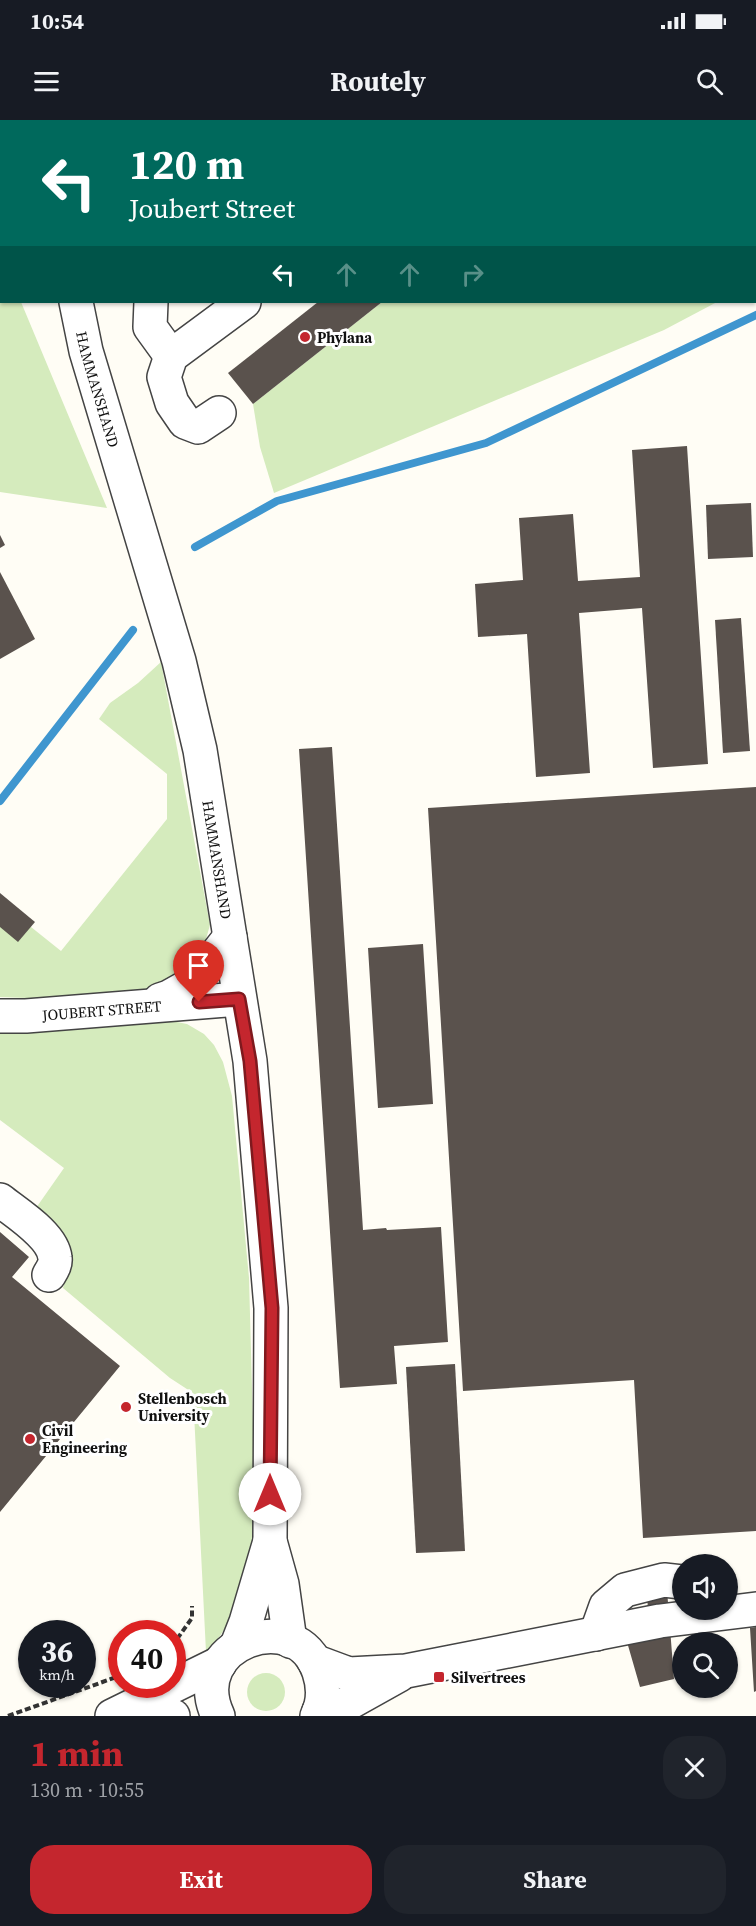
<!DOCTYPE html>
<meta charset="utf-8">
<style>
body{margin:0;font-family:"Source Serif 4",serif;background:#20242c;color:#f1f3f6;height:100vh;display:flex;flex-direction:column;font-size:22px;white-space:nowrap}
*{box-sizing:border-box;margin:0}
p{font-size:20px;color:#9ea1a6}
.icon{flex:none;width:33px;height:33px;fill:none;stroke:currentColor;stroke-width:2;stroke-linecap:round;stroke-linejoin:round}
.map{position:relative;height:1596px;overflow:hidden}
.drawer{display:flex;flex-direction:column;background:#171b24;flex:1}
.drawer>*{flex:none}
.banner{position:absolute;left:0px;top:0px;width:756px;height:183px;box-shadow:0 2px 4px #0004;background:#00695c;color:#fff;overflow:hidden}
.tools{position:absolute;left:672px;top:1434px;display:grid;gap:12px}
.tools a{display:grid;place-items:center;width:66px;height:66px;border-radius:50%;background:#171b24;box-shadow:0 2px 4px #0004;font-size:30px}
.speed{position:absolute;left:18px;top:1500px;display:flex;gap:12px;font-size:30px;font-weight:700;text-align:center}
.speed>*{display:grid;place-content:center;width:78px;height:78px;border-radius:50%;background:#171b24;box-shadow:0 2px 4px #0004;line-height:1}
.speed small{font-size:15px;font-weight:400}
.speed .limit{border:9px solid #d22;background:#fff;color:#111}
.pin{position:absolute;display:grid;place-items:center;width:51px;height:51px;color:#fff;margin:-62px -26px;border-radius:50% 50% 50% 0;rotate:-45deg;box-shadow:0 0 6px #0007}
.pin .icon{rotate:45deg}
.me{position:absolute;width:66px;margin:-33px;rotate:0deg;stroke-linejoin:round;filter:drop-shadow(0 0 4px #0008)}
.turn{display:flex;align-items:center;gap:21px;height:126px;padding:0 30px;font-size:27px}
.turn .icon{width:78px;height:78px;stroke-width:2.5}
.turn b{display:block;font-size:42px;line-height:51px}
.lanes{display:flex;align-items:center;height:57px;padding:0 30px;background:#0003;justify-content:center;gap:30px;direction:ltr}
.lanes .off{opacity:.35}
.round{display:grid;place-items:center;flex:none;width:63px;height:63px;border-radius:24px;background:#20242c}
.head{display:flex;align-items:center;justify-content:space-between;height:102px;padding:0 30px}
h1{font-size:36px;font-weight:700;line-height:45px;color:#c4262e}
.action{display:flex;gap:12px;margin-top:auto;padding:12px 30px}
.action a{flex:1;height:69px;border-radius:24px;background:#c4262e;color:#fff;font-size:24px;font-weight:700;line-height:69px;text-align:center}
.action a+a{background:#20242c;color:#f1f3f6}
.status{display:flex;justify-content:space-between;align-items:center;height:42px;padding:0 30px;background:#171b24;direction:ltr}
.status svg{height:16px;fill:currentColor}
header{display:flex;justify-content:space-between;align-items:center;height:78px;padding:0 30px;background:#171b24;font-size:27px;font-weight:700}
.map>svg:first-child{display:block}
.green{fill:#d5ebbd}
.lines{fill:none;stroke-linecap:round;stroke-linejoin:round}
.stream{stroke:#3f96cf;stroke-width:8}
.building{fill:#5a524d}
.minor-casing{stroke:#444;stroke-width:36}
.path{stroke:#333;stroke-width:4;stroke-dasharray:6 3;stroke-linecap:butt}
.minor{stroke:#fff;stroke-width:33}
.route-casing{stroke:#7f191e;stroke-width:15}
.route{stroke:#c4262e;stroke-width:10}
.poi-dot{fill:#c4262e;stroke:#fff;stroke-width:2}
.labels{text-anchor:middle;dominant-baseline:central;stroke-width:6;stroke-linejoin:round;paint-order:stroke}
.poi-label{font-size:15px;font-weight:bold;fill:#111;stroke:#fff;text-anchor:start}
.street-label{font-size:15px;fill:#111;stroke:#fff}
</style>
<div class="status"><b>10:54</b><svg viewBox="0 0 49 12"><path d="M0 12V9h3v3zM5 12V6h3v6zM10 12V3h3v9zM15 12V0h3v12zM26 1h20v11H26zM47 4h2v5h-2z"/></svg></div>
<header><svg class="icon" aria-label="menu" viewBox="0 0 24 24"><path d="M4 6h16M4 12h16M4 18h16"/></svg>Routely<svg class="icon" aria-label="search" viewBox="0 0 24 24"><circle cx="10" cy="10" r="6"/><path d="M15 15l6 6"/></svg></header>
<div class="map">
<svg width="756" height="1596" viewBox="0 0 756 1596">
<rect width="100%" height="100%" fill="#fffdf5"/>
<g class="green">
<polygon points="542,0 756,0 756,161 755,162 754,2 541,1"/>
<polygon points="0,102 2,182 21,182 107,388 0,372"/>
<polygon points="382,182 717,182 664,210 274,373 260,327 253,284"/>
<polygon points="161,542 210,805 202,833 186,853 147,871 54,879 0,877 0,807 31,807 61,831 167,699 167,654 99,599 110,583 138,563"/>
<path d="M167,900L187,904L204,914L214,925L223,942L232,976L249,1158L256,1416L233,1495L220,1516L206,1532L193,1273L170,1258L63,1168C77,1120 71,1120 36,1088L64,1048L0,1000V907Z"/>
<circle cx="266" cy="1572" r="19"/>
</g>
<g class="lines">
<g class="stream">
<polyline points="195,427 277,381 486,323 756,195"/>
<polyline points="0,681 133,510"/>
</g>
</g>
<g class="building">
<polygon points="318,182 382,182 253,284 228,253"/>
<polygon points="687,326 708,644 653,648 642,488 579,493 590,653 536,657 527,514 478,517 475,464 523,460 519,398 573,394 578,461 640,457 632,330"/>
<polygon points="751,383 753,437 708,439 706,385"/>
<polygon points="0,415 5,425 0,428"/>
<polygon points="0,452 35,519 0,539"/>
<polygon points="741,498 750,631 723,633 715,500"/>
<polygon points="332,627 363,1110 386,1108 387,1110 441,1107 448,1222 394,1226 397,1264 340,1268 299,629"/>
<polygon points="756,667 756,1411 643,1418 634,1260 463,1271 428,688"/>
<polygon points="0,773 35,802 18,822 0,807"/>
<polygon points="423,824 433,984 378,988 368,828"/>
<polygon points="0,1112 29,1137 12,1157 120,1246 0,1392"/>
<polygon points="455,1244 465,1431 416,1433 406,1247"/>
<polygon points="667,1470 674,1559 640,1567 625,1515 649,1513 647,1472"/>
<polygon points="756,1507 756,1571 754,1572 750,1508"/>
</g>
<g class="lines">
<g class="minor-casing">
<g id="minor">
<polyline points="36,0 36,2"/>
<polyline points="74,2 74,0"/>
<polyline points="472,2 474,0"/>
<path id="s1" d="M76,182L86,231L179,541L200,630L230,817L250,941L271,1188L270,1421L282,1464L290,1521"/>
<polyline points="151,182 150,207 171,236"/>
<polyline points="219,293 198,307 185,302 172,283 164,257 171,236 244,182"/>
<polyline points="160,880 169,877 194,863 230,817"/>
<path id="s2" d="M0,896H26L239,879"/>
<path d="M0,1080C16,1093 53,1115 55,1138C56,1144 52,1150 49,1155"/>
<polyline points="596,1514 606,1486 625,1470 664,1460 682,1462"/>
<polyline points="237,1525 246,1502 270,1421"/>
<polyline points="314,1541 349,1554 406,1551 660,1501 756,1489"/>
<polyline points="319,1591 349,1583 399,1555"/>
<polyline points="112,1596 220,1543"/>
<polyline points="165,1596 173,1596"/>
<path d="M218,1596C184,1524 297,1483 319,1552C324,1567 324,1582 317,1596"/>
</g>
</g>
<g class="path">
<polyline points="172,1526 192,1498 192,1486"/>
<polyline points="8,1596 122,1555"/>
</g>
<use href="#minor" class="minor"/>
</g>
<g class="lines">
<g class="route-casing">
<polyline id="route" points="199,882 239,879 250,941 272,1188 270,1374"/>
</g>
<use href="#route" class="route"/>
</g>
<g class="poi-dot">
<circle cx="305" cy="217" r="6"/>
<circle cx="126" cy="1287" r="6"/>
<circle cx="30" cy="1319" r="6"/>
<rect x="433" y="1551" width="12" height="12" rx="3"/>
</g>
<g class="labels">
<g class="poi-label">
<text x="317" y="217">Phylana</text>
<text x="138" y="1278">Stellenbosch<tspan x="138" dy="17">University</tspan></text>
<text x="42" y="1310">Civil<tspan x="42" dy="17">Engineering</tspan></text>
<text x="451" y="1557">Silvertrees</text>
</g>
<g class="street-label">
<text stroke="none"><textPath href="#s1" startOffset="90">HAMMANSHAND</textPath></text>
<text stroke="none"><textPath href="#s1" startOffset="576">HAMMANSHAND</textPath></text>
<text stroke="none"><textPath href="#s2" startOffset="102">JOUBERT STREET</textPath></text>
</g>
</g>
</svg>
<div class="tools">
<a><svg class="icon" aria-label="sound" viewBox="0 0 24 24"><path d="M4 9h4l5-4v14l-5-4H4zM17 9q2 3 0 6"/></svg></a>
<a><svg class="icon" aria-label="search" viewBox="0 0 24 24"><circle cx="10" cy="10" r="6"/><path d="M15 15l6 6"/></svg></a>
</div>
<div class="speed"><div>36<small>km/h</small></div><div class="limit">40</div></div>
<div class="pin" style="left:199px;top:882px;background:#d93025"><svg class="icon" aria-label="arrive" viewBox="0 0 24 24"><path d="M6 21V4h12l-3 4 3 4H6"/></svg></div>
<svg class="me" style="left:270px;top:1374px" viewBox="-20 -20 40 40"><circle r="19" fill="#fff"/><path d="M0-13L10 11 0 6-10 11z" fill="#c4262e"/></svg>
<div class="banner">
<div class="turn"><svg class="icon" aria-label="left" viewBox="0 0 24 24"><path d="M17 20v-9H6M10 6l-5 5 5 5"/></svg><div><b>120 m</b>Joubert Street</div></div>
<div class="lanes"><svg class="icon" aria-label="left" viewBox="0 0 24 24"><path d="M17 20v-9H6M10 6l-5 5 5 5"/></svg><svg class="icon off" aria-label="ahead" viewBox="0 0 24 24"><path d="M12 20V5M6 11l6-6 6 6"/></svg><svg class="icon off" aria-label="ahead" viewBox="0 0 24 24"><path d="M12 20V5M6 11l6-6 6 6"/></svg><svg class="icon off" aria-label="right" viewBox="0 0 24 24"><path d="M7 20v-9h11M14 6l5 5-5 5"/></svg></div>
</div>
</div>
<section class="drawer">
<div class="head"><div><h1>1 min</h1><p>130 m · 10:55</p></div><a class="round"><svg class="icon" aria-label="close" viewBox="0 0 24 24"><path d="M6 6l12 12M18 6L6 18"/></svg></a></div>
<div class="action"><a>Exit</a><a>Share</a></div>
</section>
